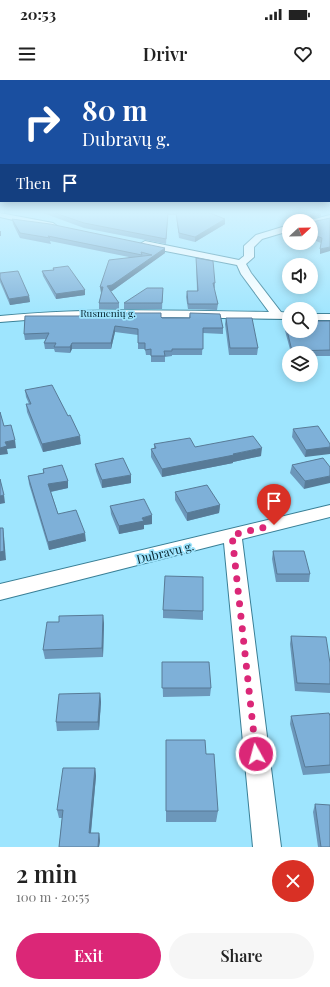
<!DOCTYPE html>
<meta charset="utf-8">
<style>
body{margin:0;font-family:"Playfair Display",serif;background:#f6f6f6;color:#222;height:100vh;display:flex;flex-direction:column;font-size:15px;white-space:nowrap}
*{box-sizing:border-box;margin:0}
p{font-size:13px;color:#767676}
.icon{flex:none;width:22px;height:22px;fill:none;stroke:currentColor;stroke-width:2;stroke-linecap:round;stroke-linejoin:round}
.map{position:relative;height:767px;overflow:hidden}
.details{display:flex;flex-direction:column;background:#fff;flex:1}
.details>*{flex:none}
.guide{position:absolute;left:0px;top:0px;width:330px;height:122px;box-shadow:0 2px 10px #0003;background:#1a4fa0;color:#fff;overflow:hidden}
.needle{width:26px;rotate:68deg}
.controls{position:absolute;left:282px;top:134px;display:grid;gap:8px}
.controls a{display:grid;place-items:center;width:36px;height:36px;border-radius:50%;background:#fff;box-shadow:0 2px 10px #0003;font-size:20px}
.pin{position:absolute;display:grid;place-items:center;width:34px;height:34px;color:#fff;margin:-41px -17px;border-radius:50% 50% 50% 0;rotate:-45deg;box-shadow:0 0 4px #0007}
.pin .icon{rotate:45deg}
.me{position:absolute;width:44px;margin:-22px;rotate:353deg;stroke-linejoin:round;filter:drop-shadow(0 0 3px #0008)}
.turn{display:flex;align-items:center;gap:14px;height:84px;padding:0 16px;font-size:18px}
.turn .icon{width:52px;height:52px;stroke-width:2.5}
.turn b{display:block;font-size:28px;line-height:34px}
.then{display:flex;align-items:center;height:38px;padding:0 16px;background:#0003;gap:8px;font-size:15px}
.round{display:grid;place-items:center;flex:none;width:42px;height:42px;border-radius:21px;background:#f6f6f6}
.summary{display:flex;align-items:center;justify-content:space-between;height:68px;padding:0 16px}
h1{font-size:24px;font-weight:600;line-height:30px}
.button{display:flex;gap:8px;margin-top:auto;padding:8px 16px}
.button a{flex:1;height:46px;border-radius:24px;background:#db2777;color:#fff;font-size:16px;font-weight:600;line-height:46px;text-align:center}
.button a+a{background:#f6f6f6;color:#222}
.status{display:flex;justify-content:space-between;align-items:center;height:28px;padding:0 20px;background:#fff;direction:ltr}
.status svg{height:11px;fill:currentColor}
header{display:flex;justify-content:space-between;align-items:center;height:52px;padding:0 16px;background:#fff;font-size:18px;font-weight:600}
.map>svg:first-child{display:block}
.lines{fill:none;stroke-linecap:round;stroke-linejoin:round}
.minor-casing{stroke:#397f96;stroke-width:2}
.minor{fill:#fff;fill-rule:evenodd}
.wall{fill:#6c97ba}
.shaded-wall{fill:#587b97}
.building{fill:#7eb0d8;stroke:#587b97}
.route{stroke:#db2777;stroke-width:7;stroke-dasharray:0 12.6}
.labels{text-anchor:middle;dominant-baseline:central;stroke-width:3.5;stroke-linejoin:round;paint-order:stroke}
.far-street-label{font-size:10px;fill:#07252f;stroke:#9ee5fe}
.street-label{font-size:12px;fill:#07252f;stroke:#9ee5fe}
</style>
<div class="status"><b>20:53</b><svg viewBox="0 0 49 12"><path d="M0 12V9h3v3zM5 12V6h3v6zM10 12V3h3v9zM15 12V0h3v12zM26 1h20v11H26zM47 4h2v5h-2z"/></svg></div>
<header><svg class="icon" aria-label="menu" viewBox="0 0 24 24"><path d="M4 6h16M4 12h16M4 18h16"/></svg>Drivr<svg class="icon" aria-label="heart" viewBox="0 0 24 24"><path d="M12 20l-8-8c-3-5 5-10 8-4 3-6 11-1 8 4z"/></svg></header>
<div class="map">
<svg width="330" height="767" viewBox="0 0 330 767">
<rect width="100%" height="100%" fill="#9ee5fe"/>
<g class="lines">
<g class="minor-casing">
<g id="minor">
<polygon points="0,133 53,143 57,146 53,149 0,137"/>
<polygon points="330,135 330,140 311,145 311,141 307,141"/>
<path d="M289,145V151L262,159L254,167V177L246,184L251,193L281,232L289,233V239C192,238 96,233 0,242V236C90,227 179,231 269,232L241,194L237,185L145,167L140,164L145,161L239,180L244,176V166L256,155Z"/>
<rect x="311" y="234" width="19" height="6"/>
<polygon points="330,425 330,437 242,459 281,767 253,767 224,463 0,520 0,504"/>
</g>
</g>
<use href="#minor" class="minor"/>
</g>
<g class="wall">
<polygon points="43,133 210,133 225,139 225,144 195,162 179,158 176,135 168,135 166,164 84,148"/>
<polygon points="321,136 310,139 312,142 330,138 320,174 321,163 311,159 311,141 309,138"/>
<polygon points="12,139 165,173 112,211 111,211 119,223 119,229 99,229 99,223 101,213 129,177 50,161 51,164 20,158 13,144"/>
<polygon points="196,178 215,203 215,208 214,208 218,224 217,230 188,229 186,217 187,211 197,211"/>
<polygon points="53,188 85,210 85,215 56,219 43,196 42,191 53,190"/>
<polygon points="0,193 29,216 30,222 10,225 0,202"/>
<polygon points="163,208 162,229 124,229 124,223"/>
<polygon points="190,233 223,248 223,254 203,253 202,275 172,275 172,276 165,277 165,282 151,282 151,275 146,275 145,269 138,269 138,255 115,252 111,269 72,269 70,273 55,272 54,269 45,269 44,263 46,259 25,260 24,254 161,237 189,238"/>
<polygon points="226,238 258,268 257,275 229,275 225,244"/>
<polygon points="330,241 330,276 311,276 311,273 291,273 284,247 285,242"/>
<polygon points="25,310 81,364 43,372 27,332 26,324 29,324 26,317"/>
<polygon points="293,349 330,364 305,377 292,357"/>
<polygon points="154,364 195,367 261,376 233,382 233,383 162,397 151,377 151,369 154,369"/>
<polygon points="323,378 304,409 290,393 292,385"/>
<polygon points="95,384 131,403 102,408 96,391"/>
<polygon points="43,389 68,401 68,408 51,412 58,434 86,461 49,470 29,404 28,396 43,393"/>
<polygon points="175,412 220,425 219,433 187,441 175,420"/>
<polygon points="110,426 152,444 144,445 144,449 119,454 111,434"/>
<polygon points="273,471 310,494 309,502 276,502 272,479"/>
<polygon points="163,530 203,531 203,540 163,538"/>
<polygon points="104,543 103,577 45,579 43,570"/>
<polygon points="291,556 330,583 330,613 295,611 290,564"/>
<polygon points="162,582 211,608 210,616 163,617"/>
<polygon points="100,613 101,622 99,650 57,651 56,642"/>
<polygon points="291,636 330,636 330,693 303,695 290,644"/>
<polygon points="206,674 218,731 216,742 166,742 166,731"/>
<polygon points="95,688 96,696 91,753 99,753 100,761 99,767 59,767 62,738 59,738 57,730"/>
<polygon points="315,724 330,767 318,767 313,732"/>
</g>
<g class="shaded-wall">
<polygon points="314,133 321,133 321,136 309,139 310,134"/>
<polygon points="225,139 225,144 195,162 195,157"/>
<rect x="0" y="151" width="1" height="5"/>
<polygon points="330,167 330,171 320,174 320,169"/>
<polygon points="165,168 165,173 112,211 107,212 107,206"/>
<polygon points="100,207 103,207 103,213 101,213"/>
<polygon points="85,210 85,215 56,219 56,214"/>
<polygon points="29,216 30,222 10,225 9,219"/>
<polygon points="115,246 115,252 111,269 111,263"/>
<polygon points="72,263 72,269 70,273 70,267"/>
<polygon points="80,356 81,364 43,372 42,364"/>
<polygon points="15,360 16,368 7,369 8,374 0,375 0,368 5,362"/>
<polygon points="330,367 330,374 305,377 306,370"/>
<polygon points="262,368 261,376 233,382 233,383 162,397 162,389"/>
<polygon points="131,395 131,403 102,408 102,400"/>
<polygon points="330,396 330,403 304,409 305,401"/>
<polygon points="68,401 68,408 49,412 48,404"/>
<polygon points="4,415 5,423 0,424 0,416"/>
<polygon points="220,425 219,433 187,441 187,433"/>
<polygon points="152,435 152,444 144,445 144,449 119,454 119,446 142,438"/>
<polygon points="3,448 4,456 6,480 0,481 0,472"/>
<polygon points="85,453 86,461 49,470 48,462"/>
<polygon points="103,535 104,543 103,577 102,568"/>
<polygon points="100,613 101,622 99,650 98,642"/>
<polygon points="95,688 96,696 90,761 89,753"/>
<polygon points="99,753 100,761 99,767 98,767"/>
</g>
<g class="building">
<polygon points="55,133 168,133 166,159 84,143"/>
<polygon points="176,133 210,133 225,139 195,157 179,153"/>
<polygon points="308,138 310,138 312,142 330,138 330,167 320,169 322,158 311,154 311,141 307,141"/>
<polygon points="12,139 50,144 165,168 112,205 107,206 119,223 99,223 103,207 100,207 109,180 152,175 141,172 142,175 48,156 50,158 20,153"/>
<polygon points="196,178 213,181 215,203 213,203 218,224 188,224 187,211 198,211"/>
<polygon points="68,186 85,210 56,214 42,191 54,190 53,188"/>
<polygon points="18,191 29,216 9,219 0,198 0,193"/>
<polygon points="147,208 163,208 162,223 124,223"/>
<polygon points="96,233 161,233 161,237 162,238 190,238 190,233 220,234 223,248 203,248 203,269 172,269 172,271 164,271 165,276 151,276 151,269 145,270 145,263 138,263 138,249 115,246 111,263 72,263 70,267 54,267 56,263 44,263 49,253 24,254 25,236 95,236"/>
<polygon points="226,238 252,238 258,268 230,268"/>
<polygon points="311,241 330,241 330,270 292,271 285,242 289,242 289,251 311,251"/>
<polygon points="52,305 68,336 70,335 80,356 42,364 26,324 31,324 25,310"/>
<polygon points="0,332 4,346 11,345 15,360 5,362 7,366 0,368"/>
<polygon points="318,346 330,364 330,367 306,370 293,349"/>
<polygon points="253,356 262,368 233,374 234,375 162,389 151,369 156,368 154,364 190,358 195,367"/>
<polygon points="123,378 131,395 102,400 95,384"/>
<polygon points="323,378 330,387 330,396 305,401 292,385"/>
<polygon points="62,385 68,401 48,404 58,434 76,430 85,453 48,462 28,396 44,393 43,389"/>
<polygon points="0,399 4,415 0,416"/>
<polygon points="207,405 220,425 187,433 175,412"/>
<polygon points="144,419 152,435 142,438 144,441 119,446 110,426"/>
<polygon points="0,448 3,448 4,471 0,472"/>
<polygon points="273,471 304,471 310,494 277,494"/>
<polygon points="165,496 203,497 203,531 163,530"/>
<polygon points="103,535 102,568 43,570 47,542 59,542 59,536"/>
<polygon points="291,556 326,557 330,583 330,604 297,603"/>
<polygon points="162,582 209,582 211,608 162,608"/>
<polygon points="100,613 98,642 56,642 59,614"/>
<polygon points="329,633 330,636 330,685 305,687 291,636"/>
<polygon points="166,660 205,660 206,674 214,674 218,731 166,731"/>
<polygon points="63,688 95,688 89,753 99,753 98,767 59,767 63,730 57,730"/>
<polygon points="315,724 330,725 330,767 321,767"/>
</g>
<linearGradient id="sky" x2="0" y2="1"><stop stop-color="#91b2ee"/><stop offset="0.55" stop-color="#d3f3ff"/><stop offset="1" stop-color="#d3f3ff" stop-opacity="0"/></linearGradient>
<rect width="330" height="240" fill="url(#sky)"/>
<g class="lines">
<polyline class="route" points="256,674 232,455 274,445"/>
</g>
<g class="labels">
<g class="far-street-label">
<text x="108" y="233">Rusmenių g.</text>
</g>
<g class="street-label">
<text transform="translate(165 472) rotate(-14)">Dubravų g.</text>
</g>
</g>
</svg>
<div class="controls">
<a><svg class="needle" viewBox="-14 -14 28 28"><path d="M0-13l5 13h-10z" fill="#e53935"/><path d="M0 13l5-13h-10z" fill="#767676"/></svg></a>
<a><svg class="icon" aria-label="sound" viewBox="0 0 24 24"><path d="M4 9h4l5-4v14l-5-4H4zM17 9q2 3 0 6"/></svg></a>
<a><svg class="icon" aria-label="search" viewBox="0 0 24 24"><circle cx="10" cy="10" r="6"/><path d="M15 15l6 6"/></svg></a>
<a><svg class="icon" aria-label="layers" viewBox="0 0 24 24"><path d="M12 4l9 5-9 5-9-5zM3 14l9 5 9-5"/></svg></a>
</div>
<div class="pin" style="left:274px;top:445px;background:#d93025"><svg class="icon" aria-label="arrive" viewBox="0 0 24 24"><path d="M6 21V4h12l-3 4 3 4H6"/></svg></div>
<svg class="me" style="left:256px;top:674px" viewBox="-20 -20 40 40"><circle r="17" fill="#db2777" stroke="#fff" stroke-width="3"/><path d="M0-11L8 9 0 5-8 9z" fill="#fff"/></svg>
<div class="guide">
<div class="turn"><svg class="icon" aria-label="right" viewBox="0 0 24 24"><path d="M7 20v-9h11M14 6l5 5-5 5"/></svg><div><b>80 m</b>Dubravų g.</div></div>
<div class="then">Then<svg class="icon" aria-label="arrive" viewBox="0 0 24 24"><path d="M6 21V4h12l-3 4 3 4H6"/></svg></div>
</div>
</div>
<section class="details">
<div class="summary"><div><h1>2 min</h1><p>100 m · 20:55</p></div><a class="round" style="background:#d93025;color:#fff"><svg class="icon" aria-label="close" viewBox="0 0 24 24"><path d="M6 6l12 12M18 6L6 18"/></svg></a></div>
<div class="button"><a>Exit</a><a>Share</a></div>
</section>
